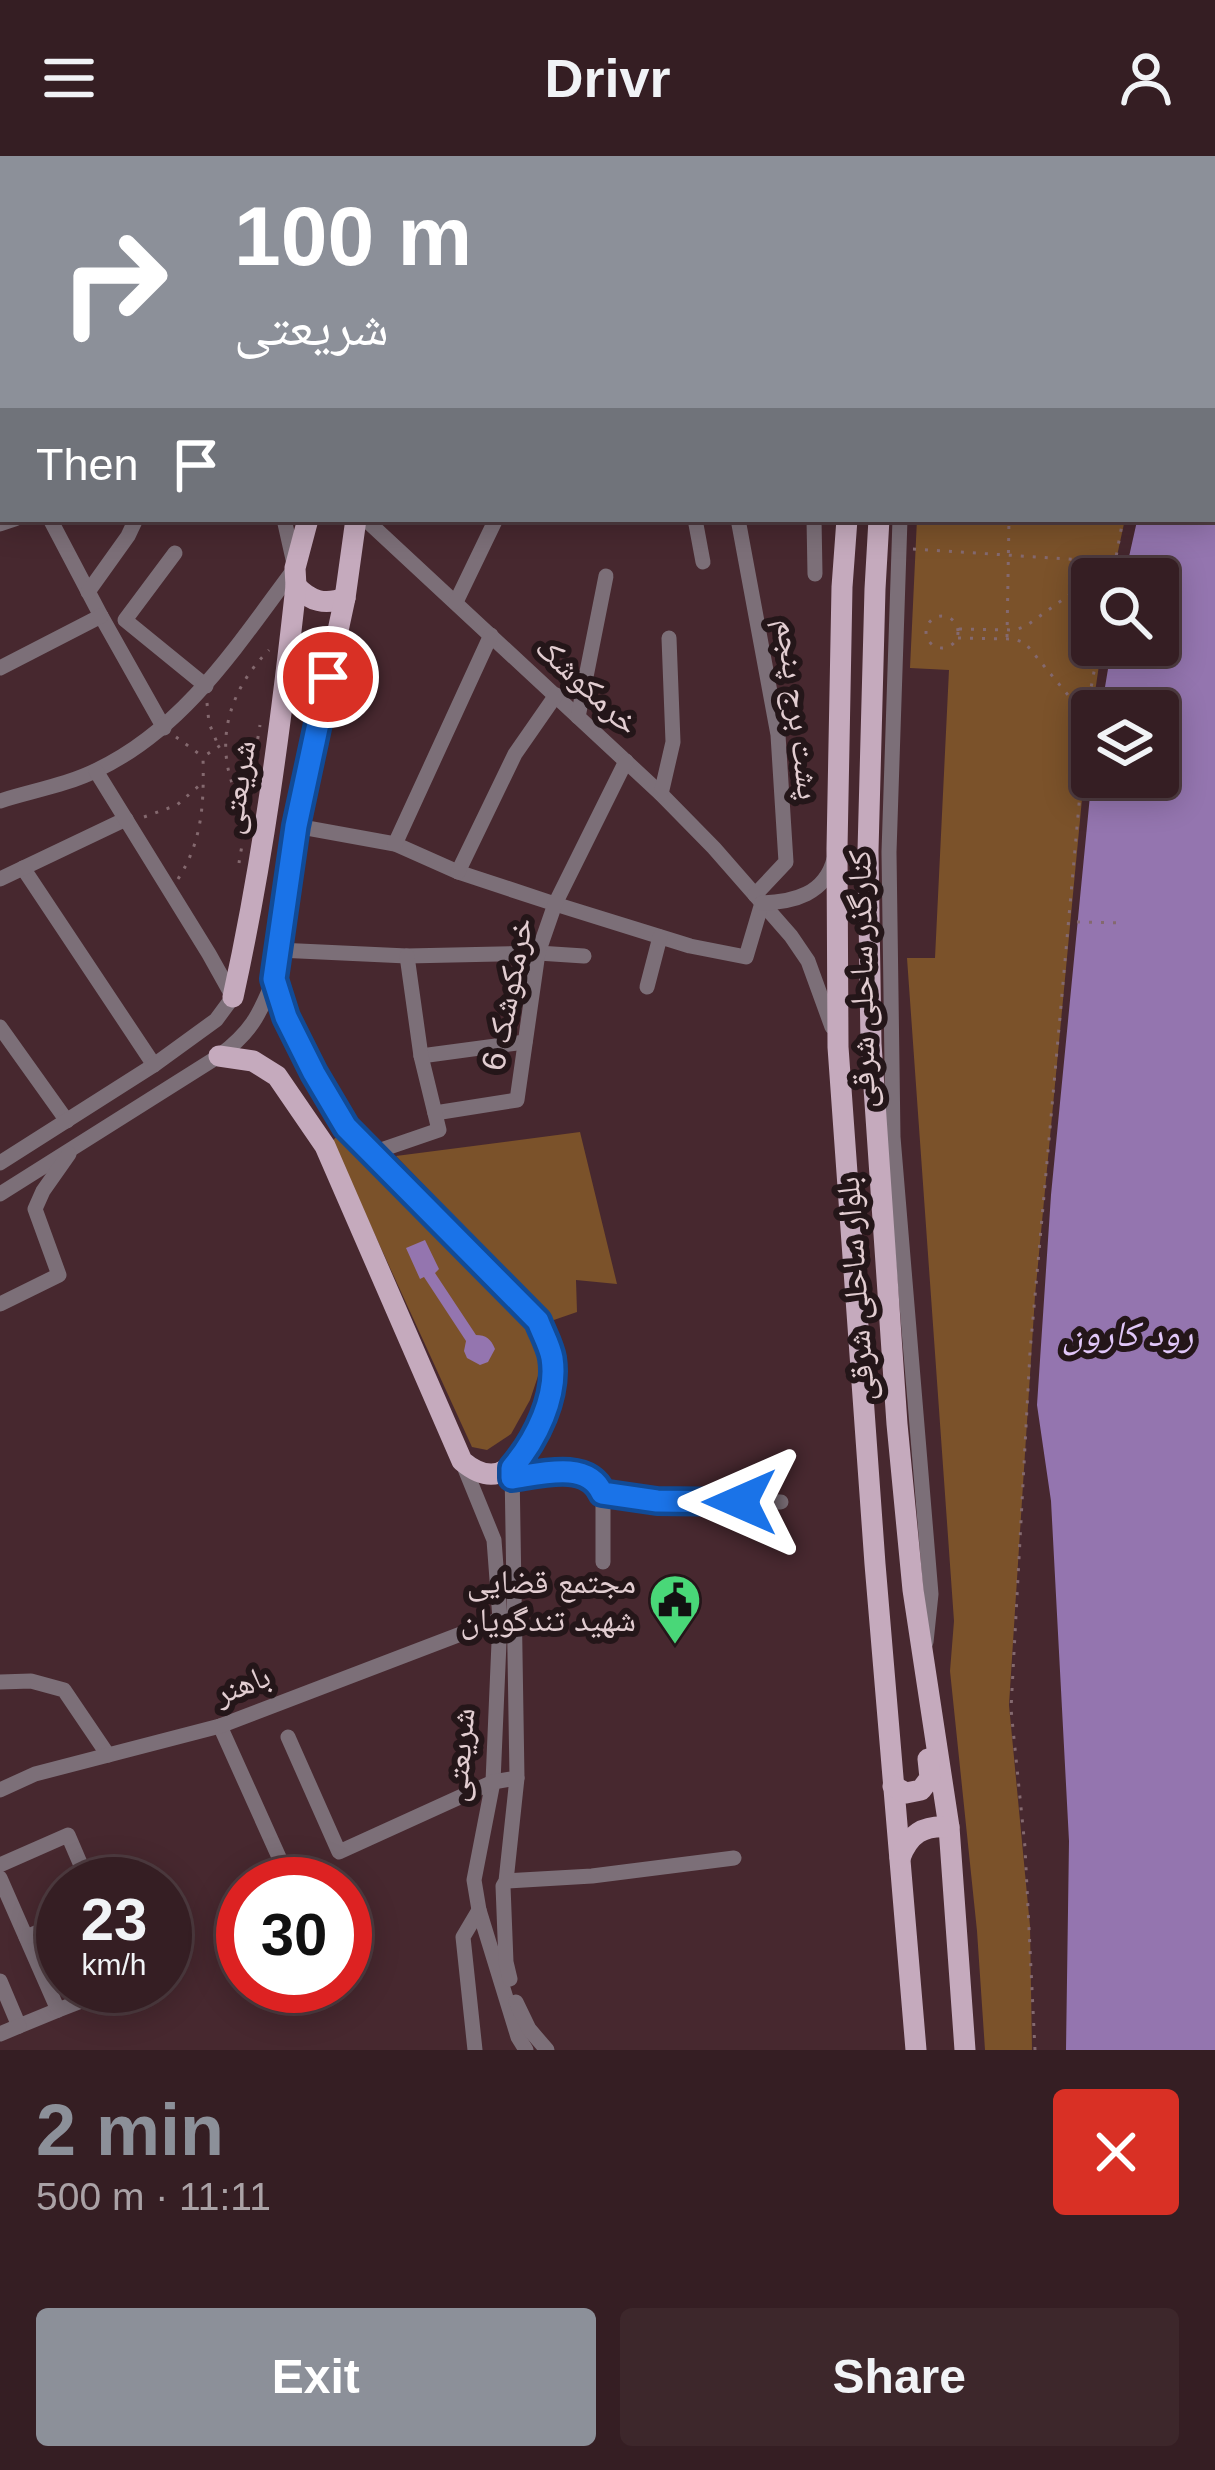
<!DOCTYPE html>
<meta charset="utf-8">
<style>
body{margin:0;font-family:Arial,"Noto Naskh Arabic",sans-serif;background:#3d272b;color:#f1f3f6;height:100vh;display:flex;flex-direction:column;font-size:45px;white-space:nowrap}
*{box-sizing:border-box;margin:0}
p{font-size:39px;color:#aaa2a6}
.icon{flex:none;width:66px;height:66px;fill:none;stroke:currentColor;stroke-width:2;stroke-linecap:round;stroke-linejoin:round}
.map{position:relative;height:1894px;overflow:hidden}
.details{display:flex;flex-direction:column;background:#351e23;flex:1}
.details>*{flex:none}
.top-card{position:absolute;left:0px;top:0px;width:1215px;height:366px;box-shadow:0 6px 30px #0003,0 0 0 3px #4f3c41;background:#8c9099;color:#fff;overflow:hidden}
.tools{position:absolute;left:1071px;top:402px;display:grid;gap:24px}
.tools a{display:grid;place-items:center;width:108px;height:108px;border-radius:12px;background:#351e23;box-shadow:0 6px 30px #0003,0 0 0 3px #4f3c41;font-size:60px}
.speed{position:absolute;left:36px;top:1701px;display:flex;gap:24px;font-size:60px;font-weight:700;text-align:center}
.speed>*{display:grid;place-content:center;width:156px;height:156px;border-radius:50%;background:#351e23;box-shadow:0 6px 30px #0003,0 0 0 3px #4f3c41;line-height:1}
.speed small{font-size:30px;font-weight:400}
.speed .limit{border:18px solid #d22;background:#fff;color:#111}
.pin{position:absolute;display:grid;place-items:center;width:102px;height:102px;color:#fff;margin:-51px;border:6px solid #fff;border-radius:50%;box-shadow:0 3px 12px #0007}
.me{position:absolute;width:132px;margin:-66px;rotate:270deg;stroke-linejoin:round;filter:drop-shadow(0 0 9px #0008)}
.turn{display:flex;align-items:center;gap:42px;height:252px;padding:0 36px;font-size:54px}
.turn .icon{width:156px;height:156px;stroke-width:2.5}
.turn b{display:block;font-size:84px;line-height:102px}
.then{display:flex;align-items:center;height:114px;padding:0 36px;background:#0003;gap:24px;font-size:45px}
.round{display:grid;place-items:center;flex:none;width:126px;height:126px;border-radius:12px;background:#3d272b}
.summary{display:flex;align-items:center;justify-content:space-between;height:204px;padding:0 36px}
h1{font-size:72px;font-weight:800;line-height:90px;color:#8c9099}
.cta{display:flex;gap:24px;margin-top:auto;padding:24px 36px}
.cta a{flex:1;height:138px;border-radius:12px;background:#8c9099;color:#fff;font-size:48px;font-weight:800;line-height:138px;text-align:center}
.cta a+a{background:#3d272b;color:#f1f3f6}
header{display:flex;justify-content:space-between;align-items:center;height:156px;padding:0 36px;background:#351e23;font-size:54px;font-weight:800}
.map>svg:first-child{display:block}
.green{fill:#7b522a}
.water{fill:#9475af}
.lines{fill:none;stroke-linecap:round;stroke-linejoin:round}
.path{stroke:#84696f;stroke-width:3;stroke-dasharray:3 9;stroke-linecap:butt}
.minor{stroke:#7c6f78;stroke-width:15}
.major{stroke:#c5aabd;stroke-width:21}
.route-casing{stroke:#114b97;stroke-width:30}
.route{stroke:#1a73e8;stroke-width:21}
.labels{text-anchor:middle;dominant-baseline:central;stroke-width:12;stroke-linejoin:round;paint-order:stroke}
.street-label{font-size:33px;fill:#e2cdd1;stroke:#241619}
.poi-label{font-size:33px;fill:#e2cdd1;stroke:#241619;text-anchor:end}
.water-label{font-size:36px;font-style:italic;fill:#e1c7f9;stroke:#241619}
</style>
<header><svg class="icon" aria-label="menu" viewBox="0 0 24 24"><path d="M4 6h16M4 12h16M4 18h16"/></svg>Drivr<svg class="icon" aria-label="person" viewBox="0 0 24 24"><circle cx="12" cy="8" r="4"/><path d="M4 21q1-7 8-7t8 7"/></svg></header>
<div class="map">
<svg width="1215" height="1894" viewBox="0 0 1215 1894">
<rect width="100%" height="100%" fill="#47282f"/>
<g class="green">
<polygon points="1031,0 1215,0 1212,29 1212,3 1029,3"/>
<polygon points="917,363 1125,363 1112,423 1092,423 1092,489 1102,489 1087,590 1035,1140 1009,1549 1030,1770 1032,1894 985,1894 977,1775 950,1515 954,1465 907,802 935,802 949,514 910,512"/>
<polygon points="342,976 530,1167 544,1202 530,1244 511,1278 487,1294 472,1291 332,985"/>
<polygon points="580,976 617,1128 576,1124 577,1156 548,1166 538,1148 396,1000"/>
</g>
<g class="water">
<polygon points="1215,90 1215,1894 1066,1894 1069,1685 1051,1345 1037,1249 1051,1039 1092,619 1158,621 1158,555 1101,555 1112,489 1158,489 1158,423 1124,423 1137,365 1138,363 1212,363 1212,101"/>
<path d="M425,1084L439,1113L435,1117L476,1179C486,1179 491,1183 495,1193L488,1206L480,1209L467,1202L464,1195L466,1185L424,1121L420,1123L406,1092Z"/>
</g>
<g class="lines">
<g class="path">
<polyline points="1126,3 1139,0"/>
<polyline points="1160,3 1160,0"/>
<polyline points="1212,21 1215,11"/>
<polyline points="913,393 1115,406"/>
<polyline points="1112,423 1123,363"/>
<circle cx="942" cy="476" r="16"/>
<polyline points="959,473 1015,474 1026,470 1115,406"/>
<polyline points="1007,481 1009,363"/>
<polyline points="958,482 1014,483 1025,487 1087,562"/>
<polyline points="207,547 209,567 218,589"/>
<polyline points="176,581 202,600"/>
<polyline points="246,654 260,569"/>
<polyline points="144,661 177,649 202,627"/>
<path d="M239,707C241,692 246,674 245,659C244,647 235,636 231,624C216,575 234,529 269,494"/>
<path d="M178,723C203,684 204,646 203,601L224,587"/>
<polyline points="1077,766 1123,767"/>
<polyline points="1035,1894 1025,1691 1011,1553 1030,1196 1088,548 1099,489"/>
</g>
<g class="minor">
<polyline points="202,0 202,3"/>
<polyline points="241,0 242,3"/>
<polyline points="619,0 619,3"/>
<polyline points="712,0 713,3"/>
<polyline points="447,3 447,0"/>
<polyline points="779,3 779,0"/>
<polyline points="841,3 842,0"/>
<polyline points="910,3 912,0"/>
<polyline points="1008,3 1010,0"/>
<polyline points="0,85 3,85"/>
<polyline points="0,167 3,167"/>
<polyline points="0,255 3,264"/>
<polyline points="50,363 101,460 164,572"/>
<polyline points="365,363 661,638 714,692 791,780 808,805 832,871"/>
<polyline points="695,363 703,406"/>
<polyline points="738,363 778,579 786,706 755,739"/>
<polyline points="814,363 815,418"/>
<polyline points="900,363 889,696 893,981 931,1438 926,1486"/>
<polyline points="0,368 15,363"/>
<polyline points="175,397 125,464 206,530"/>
<polyline points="88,436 128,380 136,363"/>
<polyline points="456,446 496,363"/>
<polyline points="0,512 101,460"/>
<polyline points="578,561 606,420"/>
<polyline points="661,638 673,586 669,482"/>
<path d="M0,645C31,635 67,629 97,614C185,572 238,488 295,412L284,363"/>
<polyline points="296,670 395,688 458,716 555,748 690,790 746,801 762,747"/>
<polyline points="395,688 491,479"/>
<polyline points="23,712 154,909"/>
<polyline points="458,716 515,598 556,539"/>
<polyline points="0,723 126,663"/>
<path d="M762,747C794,746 825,738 834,703"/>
<polyline points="278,794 407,800 538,797 584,800"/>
<polyline points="647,831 660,781"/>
<polyline points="0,871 67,965"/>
<polyline points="421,900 525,886"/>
<polyline points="435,957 517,944 538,797 555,748 626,605"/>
<polyline points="372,997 439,974 421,900 407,800"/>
<polyline points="0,1007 154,909 216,864 233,841 209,798 96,615"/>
<path d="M0,1038L219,900C251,876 259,860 274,823"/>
<polyline points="0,1148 59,1119 35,1053 43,1035 69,998"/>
<polyline points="463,1308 494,1384 500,1463 493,1626 474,1724 479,1754 518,1881 526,1894"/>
<path d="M512,1322C540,1318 588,1304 603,1337L657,1345L781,1346"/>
<polyline points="603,1337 603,1406"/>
<polyline points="0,1526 31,1525 64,1534 108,1599"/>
<polyline points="220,1570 287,1719"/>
<polyline points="288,1581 339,1696 493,1626 517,1622"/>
<polyline points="0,1634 35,1618 220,1570 500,1463"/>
<polyline points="0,1709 68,1679 89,1728"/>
<polyline points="0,1722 58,1854 19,1870 0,1825"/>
<polyline points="506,1725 592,1720 734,1702"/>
<polyline points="26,1781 63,1766"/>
<polyline points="510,1823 506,1806 503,1730 506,1725 517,1622 512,1312"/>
<polyline points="516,1846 529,1873 547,1894"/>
<polyline points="58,1854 120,1830"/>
<polyline points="0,1878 19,1870"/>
<polyline points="475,1894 463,1781 479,1754"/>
</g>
<g class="major">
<polyline points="336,0 336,3"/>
<polyline points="355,0 355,3"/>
<polyline points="948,3 950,0"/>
<polyline points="987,3 989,0"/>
<polyline points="847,363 842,431 837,693 838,891 875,1408 916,1894"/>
<polyline points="879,363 875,433 868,695 871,888 897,1268 913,1434 949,1671 965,1894"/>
<path d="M296,430C311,446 325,449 345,442"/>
<path d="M233,841C263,705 281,568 296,430L295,412L308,363"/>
<path d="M219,900L253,905L277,920L325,990L462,1305C499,1336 518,1307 534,1275C540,1264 549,1252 551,1240C557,1213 547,1189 538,1164L346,971L314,918L287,861L274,823L296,670L345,442L356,363"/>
<polyline points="893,1630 906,1637 921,1634 930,1622 928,1603"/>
<path d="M900,1702C909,1678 923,1669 949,1671"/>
</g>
</g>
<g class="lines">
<g class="route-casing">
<path id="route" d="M328,521L296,670L274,823L286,861L314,917L346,971L538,1165C542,1176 550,1190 552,1202C558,1240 536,1284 512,1312V1322C540,1318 588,1304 602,1337L657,1345L740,1346"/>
</g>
<use href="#route" class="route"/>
</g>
<defs>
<g id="civic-pin" transform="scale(2.7)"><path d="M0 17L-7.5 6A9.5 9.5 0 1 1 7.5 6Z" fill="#49d778" stroke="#241619"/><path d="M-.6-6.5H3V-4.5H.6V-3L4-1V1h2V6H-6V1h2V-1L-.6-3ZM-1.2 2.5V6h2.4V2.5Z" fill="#111"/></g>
</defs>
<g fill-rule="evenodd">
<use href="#civic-pin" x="675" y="1444"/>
</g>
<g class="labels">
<g class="street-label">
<text transform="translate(588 529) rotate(43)">خرمکوشک</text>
<text transform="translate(799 553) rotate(83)">پشت برج پنجم</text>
<text transform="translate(237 631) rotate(-81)">شریعتی</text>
<text transform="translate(861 823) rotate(-91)">کنارگذر ساحلی شرقی</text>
<text transform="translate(507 838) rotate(-79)">خرمکوشک 6</text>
<text transform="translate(855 1133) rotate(-94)">بلوار ساحلی شرقی</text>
<text transform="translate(242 1528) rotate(-21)">باهنر</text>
<text transform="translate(459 1599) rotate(-85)">شریعتی</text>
</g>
<g class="poi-label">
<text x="636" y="1425">مجتمع قضایی<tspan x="636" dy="38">شهید تندگویان</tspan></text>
</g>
<g class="water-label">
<text x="1128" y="1177">رود کارون</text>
</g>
</g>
</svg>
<div class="tools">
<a><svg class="icon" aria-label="search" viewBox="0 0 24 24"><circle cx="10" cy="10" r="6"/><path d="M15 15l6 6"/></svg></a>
<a><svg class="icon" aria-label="layers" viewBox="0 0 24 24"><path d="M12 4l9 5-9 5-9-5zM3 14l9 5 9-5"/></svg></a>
</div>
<div class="speed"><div>23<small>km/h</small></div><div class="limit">30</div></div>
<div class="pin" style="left:328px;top:521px;background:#d93025"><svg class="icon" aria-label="arrive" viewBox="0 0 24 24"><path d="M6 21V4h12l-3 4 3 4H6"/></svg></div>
<svg class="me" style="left:740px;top:1346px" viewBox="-20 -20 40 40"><path d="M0-17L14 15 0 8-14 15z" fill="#1a73e8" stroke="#fff" stroke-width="4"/></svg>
<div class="top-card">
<div class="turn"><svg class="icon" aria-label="right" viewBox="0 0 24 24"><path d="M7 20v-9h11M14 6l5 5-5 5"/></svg><div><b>100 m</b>شریعتی</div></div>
<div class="then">Then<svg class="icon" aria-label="arrive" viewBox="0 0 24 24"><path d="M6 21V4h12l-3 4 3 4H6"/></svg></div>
</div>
</div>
<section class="details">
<div class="summary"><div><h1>2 min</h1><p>500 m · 11:11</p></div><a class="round" style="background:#d93025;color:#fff"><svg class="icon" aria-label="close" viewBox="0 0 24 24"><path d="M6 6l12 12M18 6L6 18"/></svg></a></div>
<div class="cta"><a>Exit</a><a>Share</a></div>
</section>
